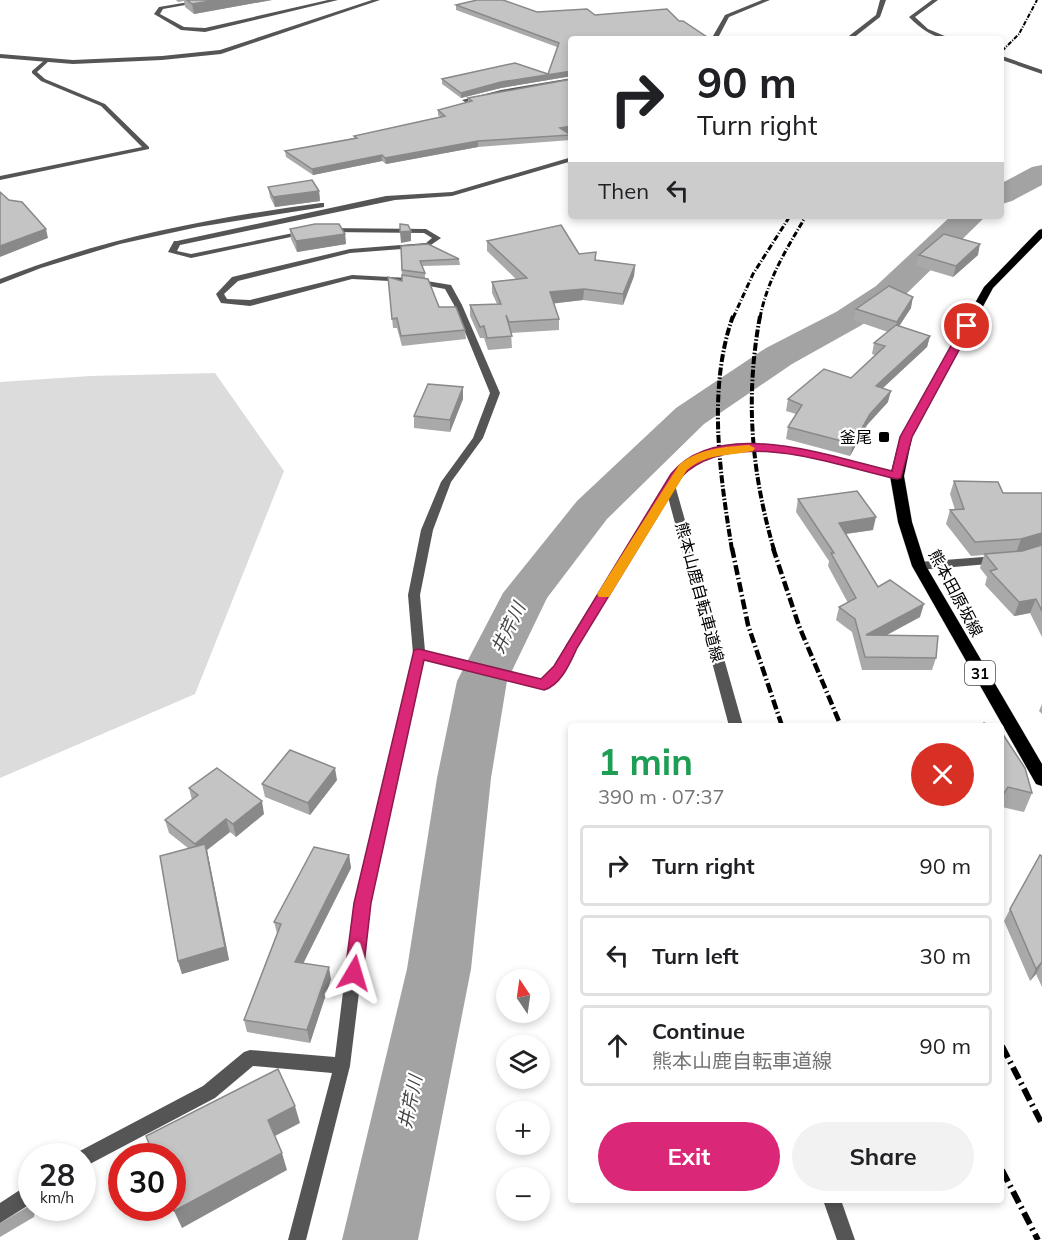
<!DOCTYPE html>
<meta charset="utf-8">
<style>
body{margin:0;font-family:Mulish,"Noto Sans JP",sans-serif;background:#f2f2f2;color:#202124;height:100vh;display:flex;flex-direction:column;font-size:22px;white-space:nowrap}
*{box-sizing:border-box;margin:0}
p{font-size:20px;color:#757577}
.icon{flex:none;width:33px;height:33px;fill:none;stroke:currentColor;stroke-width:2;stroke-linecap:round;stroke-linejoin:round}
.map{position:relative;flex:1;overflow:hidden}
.drawer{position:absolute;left:568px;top:723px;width:436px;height:480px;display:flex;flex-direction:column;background:#fff;border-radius:6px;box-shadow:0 3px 9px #0003}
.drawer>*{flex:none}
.banner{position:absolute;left:568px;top:36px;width:436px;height:183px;border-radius:6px;box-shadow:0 3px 9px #0003;background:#fff;color:#202124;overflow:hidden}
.needle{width:39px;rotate:347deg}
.tools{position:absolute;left:496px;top:969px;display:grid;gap:12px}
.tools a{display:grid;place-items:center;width:54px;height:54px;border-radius:50%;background:#fff;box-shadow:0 3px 9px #0003;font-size:30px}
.speed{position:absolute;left:18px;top:1143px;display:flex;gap:12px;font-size:30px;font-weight:700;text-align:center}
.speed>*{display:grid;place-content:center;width:78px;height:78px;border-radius:50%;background:#fff;box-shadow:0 3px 9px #0003;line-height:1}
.speed small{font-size:15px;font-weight:400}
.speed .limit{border:9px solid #d22;background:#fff;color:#111}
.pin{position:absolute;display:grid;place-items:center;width:51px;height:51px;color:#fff;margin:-26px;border:3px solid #fff;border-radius:50%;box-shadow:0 2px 6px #0007}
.me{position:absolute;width:66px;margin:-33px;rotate:7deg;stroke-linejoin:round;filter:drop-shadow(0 0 4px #0008)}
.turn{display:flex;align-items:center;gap:21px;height:126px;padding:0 30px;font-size:27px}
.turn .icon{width:78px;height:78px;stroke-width:2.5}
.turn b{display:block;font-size:42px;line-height:51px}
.then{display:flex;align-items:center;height:57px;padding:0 30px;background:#0003;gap:12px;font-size:22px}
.round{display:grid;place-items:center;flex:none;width:63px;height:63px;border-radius:32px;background:#f2f2f2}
.summary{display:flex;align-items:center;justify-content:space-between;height:102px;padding:0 30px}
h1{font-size:36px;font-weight:700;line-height:45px;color:#1e9e55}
.cta{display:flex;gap:12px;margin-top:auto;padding:12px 30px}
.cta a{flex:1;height:69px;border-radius:36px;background:#db2777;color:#fff;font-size:24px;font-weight:700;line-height:69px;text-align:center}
.cta a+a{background:#f2f2f2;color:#202124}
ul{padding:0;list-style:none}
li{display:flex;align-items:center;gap:18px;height:81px;margin:0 12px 9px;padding:0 18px;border:3px solid #e0e0e0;border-radius:6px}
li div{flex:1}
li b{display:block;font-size:22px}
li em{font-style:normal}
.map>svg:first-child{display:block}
.green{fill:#dcdcdc}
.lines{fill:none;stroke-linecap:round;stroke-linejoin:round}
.stream{fill:#a3a3a3;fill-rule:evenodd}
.river{fill:#a3a3a3;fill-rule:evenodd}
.primary-casing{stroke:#dbdbdb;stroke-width:1}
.minor{fill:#555;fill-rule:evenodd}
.tertiary{fill:#555;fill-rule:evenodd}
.secondary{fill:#222;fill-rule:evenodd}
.primary{fill:#000;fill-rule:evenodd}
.rail-far4{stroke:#000;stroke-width:2;stroke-dasharray:4.5 1.5 1 1.5;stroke-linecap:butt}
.rail-far3{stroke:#000;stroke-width:3;stroke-dasharray:6 2 1 2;stroke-linecap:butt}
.rail-far2{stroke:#000;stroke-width:4;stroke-dasharray:8 2 1.5 2;stroke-linecap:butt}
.rail-far1{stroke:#000;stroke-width:4.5;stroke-dasharray:10 3 1.5 3;stroke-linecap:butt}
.rail{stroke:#000;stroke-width:6;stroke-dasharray:13 4.5 2 4.5;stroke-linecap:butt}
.wall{fill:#a9a9a9}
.shaded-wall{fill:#898989}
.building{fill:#c4c4c4;stroke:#898989;stroke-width:1.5}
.route{fill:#db2777;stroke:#8e194d;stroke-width:1.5}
.slow{fill:#f59e0b}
.poi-dot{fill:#000;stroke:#fff;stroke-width:2}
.labels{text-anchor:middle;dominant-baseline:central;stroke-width:4.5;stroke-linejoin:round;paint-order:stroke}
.shield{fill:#fff;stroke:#4c4c4c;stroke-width:1.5}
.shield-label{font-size:15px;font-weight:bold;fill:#000}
.poi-label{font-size:16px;fill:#000;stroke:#fff;text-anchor:end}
.street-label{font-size:16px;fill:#000;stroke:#fff}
.water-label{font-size:18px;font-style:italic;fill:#444;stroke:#fff}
</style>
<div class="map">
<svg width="1042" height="1240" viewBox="0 0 1042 1240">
<rect width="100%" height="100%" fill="#fff"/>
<polygon class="green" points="215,373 284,471 195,694 0,778 0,382 90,376"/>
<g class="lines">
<polygon class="stream" points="29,1206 34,1208 35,1212 34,1217 0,1237 0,1223"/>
<g class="river">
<polygon points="1042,165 1042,185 1012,201 1002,204 1002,183 1032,167"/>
<polygon points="951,216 986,216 900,300 860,326 792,364 704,424 607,519 547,598 507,681 491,778 471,969 418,1240 342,1240 407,969 437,778 457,681 503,593 577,501 676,408 766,348 836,312 876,286"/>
</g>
<g class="primary-casing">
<polygon id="primary" points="1042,229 1042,238 993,288 912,437 904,476 912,522 926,566 1042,764 1042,786 1036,784 912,566 898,522 890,476 900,437 984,287 1039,230"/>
</g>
<g class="minor">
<polygon points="201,0 213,0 163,9 160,14 184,27 205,28 328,0 338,0 205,32 181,30 154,14 159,7"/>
<polygon points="762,0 770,0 729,17 719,36 721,39 715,39 713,36 725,15"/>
<polygon points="880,0 886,0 880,17 852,39 845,39 876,15"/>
<polygon points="47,58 50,60 37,72 45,79 105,104 149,147 149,149 0,180 0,176 142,147 101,106 41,81 32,73 32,71"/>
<polygon points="572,78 572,82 465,102 462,100 501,90"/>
<polygon points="572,157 572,161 452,196 395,200 180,245 177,251 191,254 308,230 308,234 305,234 191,258 168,252 174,241 177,241 386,196 452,192"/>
<path d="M321,203H324V207L198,227L120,244L41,268L0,284V279C104,238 211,218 321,203Z"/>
<path d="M325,228L426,229L441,238L428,247L350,253L238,281L224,294L227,299L250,300L352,275L408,278L451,285L462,305L500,393L483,438L451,482L433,530L420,595L425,651L542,680L555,666L566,645L665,485L670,482L675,485L743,726H729L668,497L576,648C569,662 561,684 545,690L424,659L370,903L350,1066L306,1240H288L332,1073L253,1066L215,1098L88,1165L82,1168V1156H74L76,1153L203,1086L244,1052L250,1050L335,1057L354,903L413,654L408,595L421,530L441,482L473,438L490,393L454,305L445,289L408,282L352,279L250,306L221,303L216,294L232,277L253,272L350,249L426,243L432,238L424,233L328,232H325Z"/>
<polygon points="996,556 1000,557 1002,560 1000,563 919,570 913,566 919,562"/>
<polygon points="32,1182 32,1203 0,1223 0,1203"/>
<polygon points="823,1200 841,1200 855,1240 837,1240"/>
</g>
<g class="tertiary">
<polygon points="372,0 380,0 221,54 162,60 73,64 0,58 0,54 73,60 162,56 220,50"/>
<path d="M932,0H938L915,17L928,29L952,39C934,39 921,29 909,17Z"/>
<polygon points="1002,56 1042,70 1042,74 1002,60"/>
</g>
<path class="secondary" d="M744,444C798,446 849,460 901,474L902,476L897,479C845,466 739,429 692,467C685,473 680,481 674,487L670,488L665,485C688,455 708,450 744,444Z"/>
<use href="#primary" class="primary"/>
<polyline class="rail-far4" points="1002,51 1019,34 1037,0"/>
<g class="rail-far3">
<polyline points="733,318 753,274 790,216"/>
<path d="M760,318C767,280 787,248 806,216"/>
</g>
<g class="rail-far2">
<path d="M760,316C745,398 751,470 774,550"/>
<path d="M732,550C720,475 707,389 733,316"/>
</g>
<g class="rail-far1">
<polyline points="732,548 748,625 782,726"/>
<polyline points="773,548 799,626 841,726"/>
</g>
<g class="rail">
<polyline points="1002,1046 1042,1124"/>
<polyline points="1002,1170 1038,1240"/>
</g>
</g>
<g class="wall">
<polygon points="176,0 272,0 194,14 185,7 184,1 178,2"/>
<polygon points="456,5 537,12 679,21 572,39 572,76 501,88 461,98 442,84 442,79 548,74 557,47 456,10"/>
<polygon points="468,98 568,133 571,135 571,140 478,147 386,164 382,161 313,175 286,157 285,151 354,138 354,136 440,117 438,115 438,110 468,102"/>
<polygon points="268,187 319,191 320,201 275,207 270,197"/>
<polygon points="290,229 345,234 346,244 297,252 291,239"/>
<polygon points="487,241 579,254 596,261 635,265 634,276 623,305 583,300 554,303 559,319 559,330 511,333 512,348 488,350 484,338 480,338 470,316 470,305 497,304 492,293 492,282 516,279 487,251"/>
<polygon points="401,246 459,259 460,265 422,266 425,273 425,279 439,307 465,330 466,339 402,346 397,328 393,328 388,277 402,281"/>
<polygon points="919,255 978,255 953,277 916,266"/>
<polygon points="911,308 899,326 930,336 927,347 883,388 888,402 867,425 850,456 786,439 788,427 796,414 786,411 788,399 851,378 875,355 872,354 874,343 888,332 853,320 856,309"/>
<polygon points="463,387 463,399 450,432 414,428 414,416"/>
<polygon points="954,481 1003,493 1042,493 1042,637 1030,613 1014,616 985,585 987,577 980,568 984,555 971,556 946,524 950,510 955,510 950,494"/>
<polygon points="798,499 873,530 846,534 878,587 920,617 886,635 936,658 932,670 862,670 852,632 836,620 839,607 848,603 828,566 829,561 796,512"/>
<polygon points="1042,704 1042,714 1039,711"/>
<polygon points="1002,733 1032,793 1024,812 1002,807"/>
<polygon points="337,780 310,815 265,797 262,784"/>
<polygon points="189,788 264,814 236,837 230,832 207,850 229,960 182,974 178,961 188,848 169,833 165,820 192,800"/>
<polygon points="349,855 351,868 303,963 331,979 310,1043 247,1032 244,1020 277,933 274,922"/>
<polygon points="1042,856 1042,987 1036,974 1030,981 1004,921 1010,909"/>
</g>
<g class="shaded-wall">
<polygon points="216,0 272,0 194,14 192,4"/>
<polygon points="572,71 572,76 501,88 461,98 461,93 501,82"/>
<polygon points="572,126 572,132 560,134 560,128"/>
<polygon points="478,141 478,147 386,164 385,158"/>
<polygon points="382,155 382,161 313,175 312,169"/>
<polygon points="319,191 320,201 275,207 273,197"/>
<polygon points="46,229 48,238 0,257 0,246"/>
<polygon points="411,231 411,241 401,243 400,232"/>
<polygon points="345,234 346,244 297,252 296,241"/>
<polygon points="980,244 978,255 953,277 956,266"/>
<polygon points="635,265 634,276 623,305 623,294"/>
<polygon points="584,289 583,300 550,304 550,292"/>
<polygon points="913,297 911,308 894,334 897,322"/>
<polygon points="930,336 927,347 873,397 876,386"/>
<polygon points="463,387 463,399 450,432 450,420"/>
<polygon points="891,391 888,402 867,425 850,456 853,444 870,414"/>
<polygon points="876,517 873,530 837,535 839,523"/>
<polygon points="1042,533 1042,546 1016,553 1021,539"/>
<polygon points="1036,599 1030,613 1014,616 1019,602"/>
<polygon points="924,604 920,617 863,648 866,635"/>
<polygon points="335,768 337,780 310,815 308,803"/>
<polygon points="262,801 264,814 236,837 233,824"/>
<polygon points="226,819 230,832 207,850 229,960 182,974 178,961 199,856 195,844"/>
<polygon points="349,855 351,868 298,974 295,962"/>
<polygon points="1042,962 1036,974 1030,981 1036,969"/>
<polygon points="329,967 331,979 310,1043 307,1030"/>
<polygon points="295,1106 300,1123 273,1137 268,1120"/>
<polygon points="282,1153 287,1170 182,1228 174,1211"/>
</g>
<g class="building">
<polygon points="187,0 216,0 192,4"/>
<polygon points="477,0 503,0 537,12 587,9 595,15 667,9 679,21 683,21 710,39 572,39 572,71 501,82 461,93 442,79 515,63 548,74 559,43 456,5"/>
<polygon points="572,79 572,126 560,128 571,135 478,141 385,158 382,155 312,169 285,151 357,138 354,136 445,116 438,110 472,101 468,98"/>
<polygon points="312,180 319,191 273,197 268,187"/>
<polygon points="0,192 9,200 22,202 46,229 0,246"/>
<polygon points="315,224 339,224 345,234 296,241 290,229"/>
<polygon points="400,224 408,225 411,231 400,232"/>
<polygon points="561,225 579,254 596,252 595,260 635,265 623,294 584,289 550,292 559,319 509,322 506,315 512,336 487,338 484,326 480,327 470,305 501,304 492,282 527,278 487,241"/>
<polygon points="944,234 980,244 956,266 919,255"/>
<polygon points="428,244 459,259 420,261 425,273 402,270 401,246"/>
<polygon points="402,275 428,279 439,307 456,307 465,330 401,336 397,318 392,319 388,277 402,281"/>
<polygon points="889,286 913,297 897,322 856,309"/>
<polygon points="896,325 930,336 876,386 891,391 870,414 853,444 788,427 802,405 788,399 824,369 851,378 885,346 874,343"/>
<polygon points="428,384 463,387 450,420 414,416"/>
<polygon points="954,481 998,482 1003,493 1042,493 1042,533 1021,539 975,542 950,510 964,509"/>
<polygon points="857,491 876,517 839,523 878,587 890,580 924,604 866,635 938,636 936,658 865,657 855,619 839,607 856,598 831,553 834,553 798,499"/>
<polygon points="1042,545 1042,611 1036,599 1019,602 990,571 997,569 985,554 1022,551"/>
<polygon points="984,723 990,726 982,726"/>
<polygon points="1002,733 1025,768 1032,793 1008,787 1002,796"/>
<polygon points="290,750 335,768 308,803 262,784"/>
<polygon points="217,768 262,801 233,824 226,819 195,844 165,820 198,795 189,788"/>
<polygon points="205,844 225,947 178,961 160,856"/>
<polygon points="314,847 349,855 295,962 329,967 307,1030 244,1020 281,924 274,922"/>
<polygon points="1040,855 1042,856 1042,962 1036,969 1010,909"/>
<polygon points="278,1069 295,1106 268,1120 282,1153 174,1211 172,1207 172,1156 154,1156 146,1136"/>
</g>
<path class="route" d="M967,323L972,326L912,437L901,478L897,479C834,465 734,426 682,476L577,648C570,663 561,685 544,690L424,660L371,903L363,973L360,979L354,981L347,979L345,973L354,903L414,650L419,649L541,679L554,666L671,474C718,415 832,457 892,471L900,437L962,326Z"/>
<path class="slow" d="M749,445L755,448L753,451C730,456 707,453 687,470L609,597H599L597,594L679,465C699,448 724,447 749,445Z"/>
<rect class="poi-dot" x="878" y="431" width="12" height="12" rx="3"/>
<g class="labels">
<rect class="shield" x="965" y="661" width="30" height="24" rx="4.5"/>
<g class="shield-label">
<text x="980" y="673">31</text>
</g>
<g class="poi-label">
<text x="872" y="437">釜尾</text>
</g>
<g class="street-label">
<text transform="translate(700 592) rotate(75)">熊本山鹿自転車道線</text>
<text transform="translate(956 593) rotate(62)">熊本田原坂線</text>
</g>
<g class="water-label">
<text transform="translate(508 628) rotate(-64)">井芹川</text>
<text transform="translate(410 1102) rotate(-78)">井芹川</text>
</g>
</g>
</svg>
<div class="tools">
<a><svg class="needle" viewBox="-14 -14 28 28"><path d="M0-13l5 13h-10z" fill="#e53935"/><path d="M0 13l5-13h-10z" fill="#757577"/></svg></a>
<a><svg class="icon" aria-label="layers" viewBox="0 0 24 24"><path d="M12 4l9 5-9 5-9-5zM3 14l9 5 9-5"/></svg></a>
<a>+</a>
<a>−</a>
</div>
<div class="speed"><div>28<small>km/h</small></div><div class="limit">30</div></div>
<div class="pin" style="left:967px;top:326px;background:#d93025"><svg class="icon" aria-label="arrive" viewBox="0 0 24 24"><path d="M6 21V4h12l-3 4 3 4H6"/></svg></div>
<svg class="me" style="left:354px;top:973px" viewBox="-20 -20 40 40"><path d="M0-17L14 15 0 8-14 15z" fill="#db2777" stroke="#fff" stroke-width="4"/></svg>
<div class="banner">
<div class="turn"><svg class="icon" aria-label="right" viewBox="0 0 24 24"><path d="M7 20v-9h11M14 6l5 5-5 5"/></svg><div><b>90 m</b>Turn right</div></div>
<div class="then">Then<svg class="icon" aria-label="left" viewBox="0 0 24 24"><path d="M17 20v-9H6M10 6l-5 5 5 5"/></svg></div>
</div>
<section class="drawer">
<div class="summary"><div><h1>1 min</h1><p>390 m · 07:37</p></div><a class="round" style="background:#d93025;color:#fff"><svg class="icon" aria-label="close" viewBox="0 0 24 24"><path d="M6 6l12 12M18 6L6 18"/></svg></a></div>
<ul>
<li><svg class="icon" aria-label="right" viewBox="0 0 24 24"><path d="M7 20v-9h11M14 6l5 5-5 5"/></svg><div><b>Turn right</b></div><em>90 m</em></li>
<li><svg class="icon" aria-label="left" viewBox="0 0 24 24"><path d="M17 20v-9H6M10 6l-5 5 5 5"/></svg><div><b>Turn left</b></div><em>30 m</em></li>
<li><svg class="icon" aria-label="ahead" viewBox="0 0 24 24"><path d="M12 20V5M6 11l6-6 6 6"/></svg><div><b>Continue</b><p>熊本山鹿自転車道線</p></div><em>90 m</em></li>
</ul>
<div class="cta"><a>Exit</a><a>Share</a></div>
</section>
</div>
